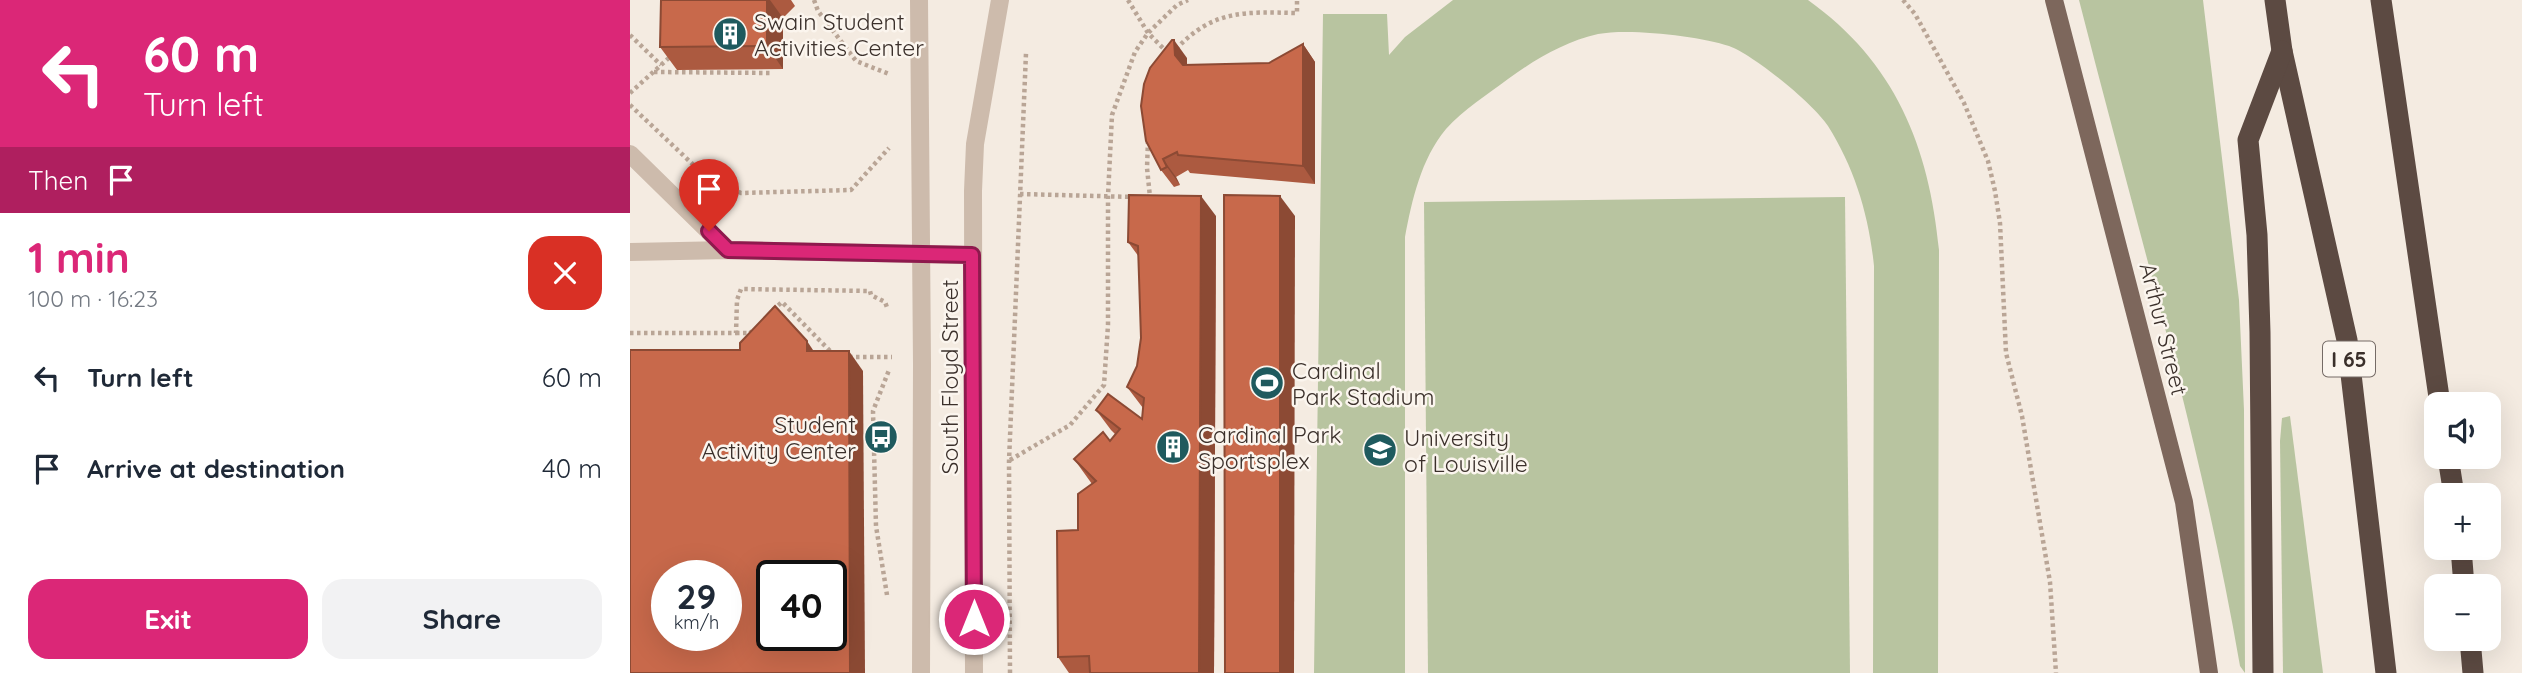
<!DOCTYPE html>
<meta charset="utf-8">
<style>
body{margin:0;font-family:Quicksand,sans-serif;background:#f2f2f3;color:#1f2937;height:100vh;display:flex;flex-direction:column;font-size:26px;white-space:nowrap}
*{box-sizing:border-box;margin:0}
p{font-size:23px;color:#747a83}
.icon{flex:none;width:38px;height:38px;fill:none;stroke:currentColor;stroke-width:2;stroke-linecap:round;stroke-linejoin:round}
.map{position:relative;flex:1;overflow:hidden}
.sheet{display:flex;flex-direction:column;background:#fff;width:630px}
.sheet>*{flex:none}
.banner{background:#db2777;color:#fff;overflow:hidden}
.buttons{position:absolute;left:1794px;top:392px;display:grid;gap:14px}
.buttons a{display:grid;place-items:center;width:77px;height:77px;border-radius:14px;background:#fff;box-shadow:0 7px 28px #0002;font-size:35px}
.speed{position:absolute;left:21px;top:560px;display:flex;gap:14px;font-size:35px;font-weight:700;text-align:center}
.speed>*{display:grid;place-content:center;width:91px;height:91px;border-radius:50%;background:#fff;box-shadow:0 7px 28px #0002;line-height:1}
.speed small{font-size:18px;font-weight:400}
.speed .limit{border:4px solid #111;border-radius:10px;background:#fff;color:#111}
.pin{position:absolute;display:grid;place-items:center;width:60px;height:60px;color:#fff;margin:-72px -30px;border-radius:50% 50% 50% 0;rotate:-45deg;box-shadow:0 0 7px #0007}
.pin .icon{rotate:45deg}
.me{position:absolute;width:77px;margin:-38px;rotate:0deg;stroke-linejoin:round;filter:drop-shadow(0 0 5px #0008)}
.turn{display:flex;align-items:center;gap:24px;height:147px;padding:0 28px;font-size:32px}
.turn .icon{width:91px;height:91px;stroke-width:2.5}
.turn b{display:block;font-size:49px;line-height:60px}
.then{display:flex;align-items:center;height:66px;padding:0 28px;background:#0003;gap:14px;font-size:26px}
.round{display:grid;place-items:center;flex:none;width:74px;height:74px;border-radius:21px;background:#f2f2f3}
.overview{display:flex;align-items:center;justify-content:space-between;height:119px;padding:0 28px}
h1{font-size:42px;font-weight:700;line-height:52px;color:#db2777}
.primary-button{display:flex;gap:14px;margin-top:auto;padding:14px 28px}
.primary-button a{flex:1;height:80px;border-radius:21px;background:#db2777;color:#fff;font-size:28px;font-weight:700;line-height:80px;text-align:center}
.primary-button a+a{background:#f2f2f3;color:#1f2937}
ul{padding:0;list-style:none}
li{display:flex;align-items:center;gap:21px;height:91px;padding:0 28px}
li div{flex:1}
li b{display:block;font-size:26px}
li em{font-style:normal}
main{display:flex;flex:1;min-height:0}
.map>svg:first-child{display:block}
.green{fill:#b8c4a0}
.lines{fill:none;stroke-linecap:round;stroke-linejoin:round}
.path{stroke:#b9a596;stroke-width:4.5;stroke-dasharray:3.5 3.5;stroke-linecap:butt}
.minor{stroke:#cdbbac;stroke-width:18}
.major{stroke:#7d675c;stroke-width:18}
.highway{stroke:#5c4a42;stroke-width:21}
.wall{fill:#ac5a40}
.shaded-wall{fill:#8c4a34}
.building{fill:#c8694b;stroke:#8c4a34;stroke-width:2;fill-rule:evenodd}
.route-casing{stroke:#8e194d;stroke-width:18}
.route{stroke:#db2777;stroke-width:12}
.labels{text-anchor:middle;dominant-baseline:central;stroke-width:5;stroke-linejoin:round;paint-order:stroke}
.shield{fill:#fbf5ee;stroke:#756b66;stroke-width:2}
.shield-label{font-size:21px;font-weight:bold;fill:#3b302b}
.poi-label{font-size:23px;fill:#3b302b;stroke:#fbf5ee;text-anchor:start}
.street-label{font-size:23px;fill:#3b302b;stroke:#fbf5ee}
</style>
<main>
<section class="sheet">
<div class="banner">
<div class="turn"><svg class="icon" aria-label="left" viewBox="0 0 24 24"><path d="M17 20v-9H6M10 6l-5 5 5 5"/></svg><div><b>60 m</b>Turn left</div></div>
<div class="then">Then<svg class="icon" aria-label="arrive" viewBox="0 0 24 24"><path d="M6 21V4h12l-3 4 3 4H6"/></svg></div>
</div>
<div class="overview"><div><h1>1 min</h1><p>100 m · 16:23</p></div><a class="round" style="background:#d93025;color:#fff"><svg class="icon" aria-label="close" viewBox="0 0 24 24"><path d="M6 6l12 12M18 6L6 18"/></svg></a></div>
<ul>
<li><svg class="icon" aria-label="left" viewBox="0 0 24 24"><path d="M17 20v-9H6M10 6l-5 5 5 5"/></svg><div><b>Turn left</b></div><em>60 m</em></li>
<li><svg class="icon" aria-label="arrive" viewBox="0 0 24 24"><path d="M6 21V4h12l-3 4 3 4H6"/></svg><div><b>Arrive at destination</b></div><em>40 m</em></li>
</ul>
<div class="primary-button"><a>Exit</a><a>Share</a></div>
</section>
<div class="map">
<svg width="1892" height="673" viewBox="0 0 1892 673">
<rect width="100%" height="100%" fill="#f4ebe1"/>
<g class="green">
<path d="M823,0H1178C1265,62 1299,146 1309,250L1308,673H1243L1244,266C1239,216 1225,169 1198,126C1184,104 1124,55 1099,46C1070,36 999,28 968,34C936,41 904,60 878,79C858,94 833,110 816,129C791,159 782,200 775,237V673H684L693,14H757L759,55L775,37Z"/>
<path d="M1449,0H1573L1609,300L1614,410L1615,673L1610,666C1571,440 1505,221 1449,0Z"/>
<polygon points="1215,197 1220,673 798,673 794,202"/>
<polygon points="1660,416 1693,673 1653,673 1650,441 1652,418"/>
</g>
<g class="lines">
<g class="path">
<polyline points="184,0 188,11 226,61 259,74"/>
<polyline points="498,0 518,33 537,52"/>
<polyline points="1273,0 1285,14 1334,103 1358,161 1365,191 1370,223 1376,353 1392,416 1420,582 1426,673"/>
<polyline points="0,35 31,65"/>
<path d="M546,49C584,9 615,12 667,13V0"/>
<polyline points="24,72 140,73 140,70"/>
<polyline points="0,93 41,56"/>
<polyline points="0,105 72,173 111,193 221,190 259,148"/>
<polyline points="390,194 504,197"/>
<polyline points="517,197 520,197 517,168 518,140"/>
<polyline points="143,310 152,302 204,355"/>
<polyline points="0,333 106,333 107,300 111,289 240,291 241,295 255,302 258,310"/>
<polyline points="106,333 120,333 122,331"/>
<polyline points="219,357 262,357"/>
<polyline points="380,460 440,425 474,385 478,325 478,196 482,115 505,52 518,33 547,5 558,0"/>
<polyline points="257,595 246,526 243,411 259,370"/>
<polyline points="380,673 379,461 396,53"/>
</g>
<g class="minor">
<polyline points="289,0 292,364 291,673"/>
<polyline points="0,154 98,250"/>
<polyline points="0,252 98,250 342,255"/>
<polyline points="344,673 343,191 345,144 370,0"/>
</g>
<polyline class="major" points="1424,0 1554,502 1579,673"/>
<g class="highway">
<polyline points="1645,0 1652,51 1717,340 1756,673"/>
<polyline points="1751,0 1810,404"/>
<polyline points="1818,457 1824,495"/>
<polyline points="1831,548 1834,586"/>
<polyline points="1840,639 1843,673"/>
<polyline points="1633,673 1630,332 1627,235 1618,140 1652,51"/>
</g>
</g>
<g class="wall">
<polygon points="31,0 161,0 165,6 153,18 153,69 47,70 30,47"/>
<polygon points="673,44 685,62 685,184 560,173 558,170 546,177 550,185 544,187 531,170 557,58 557,65 639,63"/>
<polygon points="586,216 584,673 439,673 428,657 448,530 462,484 444,459 480,441 485,434 481,430 466,410 512,419 513,408 497,387 507,366 511,338 509,257 498,242"/>
</g>
<g class="shaded-wall">
<polygon points="137,0 140,0 153,18 153,69 137,46"/>
<polygon points="544,40 557,58 557,72 545,55"/>
<polygon points="673,44 685,62 685,184 673,166"/>
<polygon points="533,159 546,177 550,185 537,167"/>
<polygon points="571,196 586,216 584,673 569,673"/>
<polygon points="650,196 665,216 664,673 650,673"/>
<polygon points="177,341 191,362 177,351"/>
<polygon points="219,351 233,371 235,673 220,673"/>
</g>
<g class="building">
<polygon points="31,0 137,0 137,46 30,47"/>
<polygon points="542,40 544,40 545,55 553,65 639,63 673,44 673,166 548,155 547,152 533,159 537,167 531,170 516,141 511,106 514,84 520,68"/>
<polygon points="499,195 571,196 569,673 460,673 459,656 428,657 427,531 448,530 448,494 466,481 444,459 473,432 480,441 490,429 466,410 478,394 512,419 514,398 497,387 507,366 511,338 508,246 498,242"/>
<polygon points="594,195 650,196 650,673 595,673"/>
<path d="M145,306L177,341V351H219L220,673H0V350H110V343ZM37,576H96V635H37ZM142,576H201V635H142Z"/>
</g>
<g class="lines">
<g class="route-casing">
<polyline id="route" points="79,231 98,250 342,255 344,619"/>
</g>
<use href="#route" class="route"/>
</g>
<defs>
<g id="building-disc" transform="scale(1.75)"><circle r="9.5" fill="#1f5a5e" stroke="#fbf5ee"/><path d="M-4-6H4V6H1V3H-1V6H-4ZM-2.5-4.3h1.7v1.8h-1.7ZM.8-4.3h1.7v1.8H.8ZM-2.5-1h1.7V.8h-1.7ZM.8-1h1.7V.8H.8Z" fill="#fff"/></g>
<g id="stadium-disc" transform="scale(1.75)"><circle r="9.5" fill="#1f5a5e" stroke="#fbf5ee"/><path d="M0-5a6.5 5 0 1 0 0 10a6.5 5 0 1 0 0-10ZM-3.5-1.8h7v3.6h-7Z" fill="#fff"/></g>
<g id="bus-disc" transform="scale(1.75)"><circle r="9.5" fill="#1f5a5e" stroke="#fbf5ee"/><path d="M-5-6H5V4H4V6H2V4H-2V6H-4V4H-5ZM-3.5-4V0h7V-4ZM-3.5 1.2v1.5H-2V1.2ZM2 1.2v1.5H3.5V1.2Z" fill="#fff"/></g>
<g id="university-disc" transform="scale(1.75)"><circle r="9.5" fill="#1f5a5e" stroke="#fbf5ee"/><path d="M0-5L7-2L0 1L-7-2ZM-4 1L0 2.5L4 1V4Q0 6-4 4Z" fill="#fff"/></g>
</defs>
<g fill-rule="evenodd">
<use href="#building-disc" x="100" y="34"/>
<use href="#stadium-disc" x="637" y="383"/>
<use href="#bus-disc" x="251" y="437"/>
<use href="#building-disc" x="543" y="447"/>
<use href="#university-disc" x="750" y="450"/>
</g>
<g class="labels">
<rect class="shield" x="1693" y="341.5" width="52" height="35" rx="5"/>
<g class="shield-label">
<text x="1719" y="359">I 65</text>
</g>
<g class="poi-label">
<text x="124" y="21">Swain Student<tspan x="124" dy="26">Activities Center</tspan></text>
<text x="662" y="370">Cardinal<tspan x="662" dy="26">Park Stadium</tspan></text>
<text x="226" y="424" text-anchor="end">Student<tspan x="226" dy="26">Activity Center</tspan></text>
<text x="568" y="434">Cardinal Park<tspan x="568" dy="26">Sportsplex</tspan></text>
<text x="774" y="437">University<tspan x="774" dy="26">of Louisville</tspan></text>
</g>
<g class="street-label">
<text transform="translate(1534 329) rotate(76)">Arthur Street</text>
<text transform="translate(319 377) rotate(-90)">South Floyd Street</text>
</g>
</g>
</svg>
<div class="buttons">
<a><svg class="icon" aria-label="sound" viewBox="0 0 24 24"><path d="M4 9h4l5-4v14l-5-4H4zM17 9q2 3 0 6"/></svg></a>
<a>+</a>
<a>−</a>
</div>
<div class="speed"><div>29<small>km/h</small></div><div class="limit">40</div></div>
<div class="pin" style="left:79px;top:231px;background:#d93025"><svg class="icon" aria-label="arrive" viewBox="0 0 24 24"><path d="M6 21V4h12l-3 4 3 4H6"/></svg></div>
<svg class="me" style="left:344px;top:619px" viewBox="-20 -20 40 40"><circle r="17" fill="#db2777" stroke="#fff" stroke-width="3"/><path d="M0-11L8 9 0 5-8 9z" fill="#fff"/></svg>
</div>
</main>
